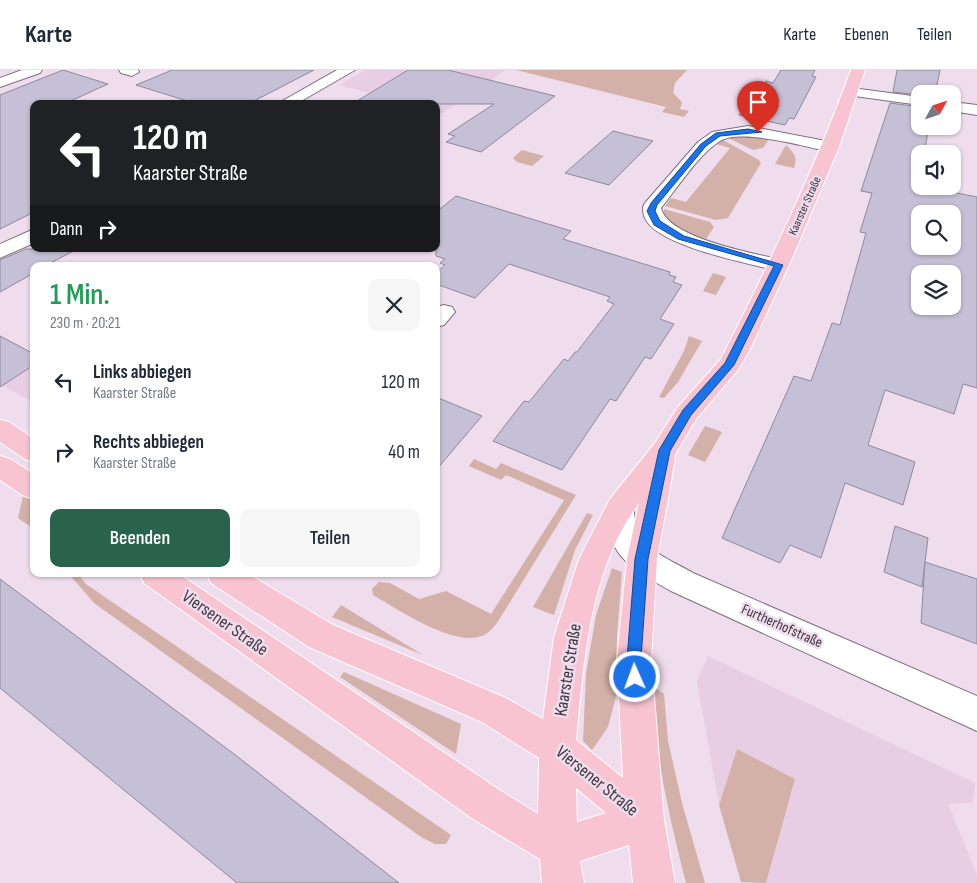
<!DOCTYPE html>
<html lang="de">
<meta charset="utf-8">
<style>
body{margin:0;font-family:"Sofia Sans Condensed",sans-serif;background:#f6f6f7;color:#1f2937;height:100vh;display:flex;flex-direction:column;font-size:19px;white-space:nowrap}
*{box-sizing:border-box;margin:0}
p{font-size:16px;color:#747a83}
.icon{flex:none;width:28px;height:28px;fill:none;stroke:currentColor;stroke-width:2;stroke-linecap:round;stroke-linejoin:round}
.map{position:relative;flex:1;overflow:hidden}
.drawer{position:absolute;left:30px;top:192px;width:410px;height:315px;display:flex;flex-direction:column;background:#fff;border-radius:10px;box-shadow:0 1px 4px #0004}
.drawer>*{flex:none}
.top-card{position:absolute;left:30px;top:30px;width:410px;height:152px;border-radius:10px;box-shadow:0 1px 4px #0004;background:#202124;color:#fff;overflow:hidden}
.needle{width:32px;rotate:50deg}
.buttons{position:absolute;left:911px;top:15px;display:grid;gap:10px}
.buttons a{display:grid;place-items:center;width:50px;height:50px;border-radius:10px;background:#fff;box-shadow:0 1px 4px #0004;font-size:25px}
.pin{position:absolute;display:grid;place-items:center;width:42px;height:42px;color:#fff;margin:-51px -21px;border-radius:50% 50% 50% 0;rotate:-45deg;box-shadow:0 0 5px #0007}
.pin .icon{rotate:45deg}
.me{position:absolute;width:55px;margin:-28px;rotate:358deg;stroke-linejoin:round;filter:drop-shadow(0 0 4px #0008)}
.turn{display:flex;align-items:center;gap:18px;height:105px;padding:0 20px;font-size:22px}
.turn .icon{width:65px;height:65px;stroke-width:2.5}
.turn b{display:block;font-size:35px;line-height:42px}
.then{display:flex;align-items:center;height:48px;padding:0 20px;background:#0003;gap:10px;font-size:19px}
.round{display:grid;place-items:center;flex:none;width:52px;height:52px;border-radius:10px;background:#f6f6f7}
.headline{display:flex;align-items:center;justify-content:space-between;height:85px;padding:0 20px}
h1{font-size:30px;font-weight:600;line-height:38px;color:#1e9e55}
.button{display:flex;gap:10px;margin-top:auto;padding:10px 20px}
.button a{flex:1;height:58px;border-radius:10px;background:#29634b;color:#fff;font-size:20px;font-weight:600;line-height:58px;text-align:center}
.button a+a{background:#f6f6f7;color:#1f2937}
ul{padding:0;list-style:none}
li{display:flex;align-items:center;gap:15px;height:70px;padding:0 20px}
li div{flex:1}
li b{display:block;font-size:19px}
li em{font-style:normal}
header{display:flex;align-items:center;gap:30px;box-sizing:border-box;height:70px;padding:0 25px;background:#fff;border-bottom:1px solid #e0e1e3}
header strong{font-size:24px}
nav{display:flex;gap:28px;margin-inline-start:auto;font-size:18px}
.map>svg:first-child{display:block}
.built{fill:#e7cee4}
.green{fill:#d3b1a8}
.building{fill:#c5c0d5;stroke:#8e899d;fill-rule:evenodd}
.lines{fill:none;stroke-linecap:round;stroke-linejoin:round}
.minor-casing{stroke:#7f6f7d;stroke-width:2}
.major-casing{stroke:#fff;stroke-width:2}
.minor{fill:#fff;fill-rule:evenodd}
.major{fill:#f8c4d1;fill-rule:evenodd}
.route{fill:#1a73e8;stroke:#114b97}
.labels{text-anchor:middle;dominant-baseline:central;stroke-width:5;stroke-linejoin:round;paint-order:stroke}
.far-street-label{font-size:12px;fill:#3e373e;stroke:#efdced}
.street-label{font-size:15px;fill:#3e373e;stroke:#efdced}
.near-street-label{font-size:18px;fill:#3e373e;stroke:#efdced}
</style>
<header>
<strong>Karte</strong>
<nav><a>Karte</a><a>Ebenen</a><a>Teilen</a></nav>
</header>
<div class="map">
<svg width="977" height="813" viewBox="0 0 977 813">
<rect width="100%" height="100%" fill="#efdced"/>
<g class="built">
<polygon points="365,0 506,0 443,43 436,41 436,34 410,34 339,15"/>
<polygon points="34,295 34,333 2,315"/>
<polygon points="708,586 975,713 973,733 948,734 977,805 977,813 766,813 795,709 737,679 719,735 697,611"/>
</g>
<g class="green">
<polygon points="516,0 687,0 675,13 673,23 682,32 680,39 689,41 684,47 662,42 666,37"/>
<polygon points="742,65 769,69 763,78 753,80 728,68"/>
<polygon points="723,70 759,90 761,93 728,148 716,150 665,136 671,128 686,132 730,78 716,74"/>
<path d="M786,75C794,83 798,87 794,98L775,94Z"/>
<polygon points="522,80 544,86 532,96 517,92 513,88"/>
<path d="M664,139L710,152L714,157L706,169C691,165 663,158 664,139Z"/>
<polygon points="713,203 726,207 716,225 703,221"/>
<polygon points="689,266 702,271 678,312 664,328 659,327 684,281"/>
<polygon points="705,356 722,362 705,392 688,385"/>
<path d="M474,389L496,399L501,393L576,425L497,553C494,557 490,561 486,564C458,581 398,539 373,525L372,519L379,512L390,513L419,529L446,521L491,544L564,430L506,405L501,410L469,396Z"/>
<polygon points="24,422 34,428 34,459 18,448"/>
<polygon points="587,443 593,445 575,480 554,545 533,537"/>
<polygon points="612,498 622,502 617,566 616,626 608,657 592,680 583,671 586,604 596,545"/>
<polygon points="69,504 78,504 86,514 451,765 446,774 435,774 421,767 94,533"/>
<polygon points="341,535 423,585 332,547"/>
<polygon points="344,602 461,654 456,684 340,607"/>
<path d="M649,613L664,624L668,671L682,733L705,813H686C669,747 655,681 649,613Z"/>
<polygon points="737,679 795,709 766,813 741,812 719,735"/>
</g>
<g class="building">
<polygon points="63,0 108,14 64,34 34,34 34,142 0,159 0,25"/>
<polygon points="172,0 314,0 248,34 197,34 136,15"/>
<polygon points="408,0 448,0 555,26 481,82 446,72 455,66 448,64 494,34 352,34"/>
<polygon points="781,0 815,0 812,6 816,7 794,49 789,48 785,55 739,45 754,21 761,19 766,11 773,13"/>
<polygon points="897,0 940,0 935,24 920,25 893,22"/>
<path d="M890,33L920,37V56H929L924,84H920L918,108H920V116L952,115V122L977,127V318L963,314L954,344L885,320L868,375L915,392L903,435L845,413L821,488L790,475L780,493L722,468L794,306L811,311L832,253L840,255L866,163L860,162L872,123L861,121ZM920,144H952V176H920ZM920,204H952V236H920Z"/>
<polygon points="613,61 653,71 609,115 565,103"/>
<polygon points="456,126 571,161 563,169 670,202 669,205 676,207 673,212 682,215 660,249 674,254 651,289 645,287 616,331 610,329 562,400 493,371 524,331 529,332 564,289 568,291 575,282 577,282 614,234 607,231 610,227 509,194 475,228 436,214 436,203 445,195 440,193 445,189 436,186 436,142"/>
<polygon points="26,179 77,179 45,196 34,196 34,203 0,222 0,190"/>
<polygon points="0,266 34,284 34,295 0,317"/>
<polygon points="436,327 482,346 436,400"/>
<polygon points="895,456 928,468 922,517 884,502"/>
<polygon points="925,492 977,509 977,574 921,553"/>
<polygon points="0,509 238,687 399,813 237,813 0,618"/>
</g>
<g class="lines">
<g class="minor-casing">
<g id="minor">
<polygon points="22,0 42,0 40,3 0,17 0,8"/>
<polygon points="119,0 138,0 139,2 132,6 121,3"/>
<polygon points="337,0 355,0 296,34 277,34"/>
<polygon points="852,18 920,27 920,35 847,25 845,22"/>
<polygon points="952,32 977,35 977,45 952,41"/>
<path d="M748,56L831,72L837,73L839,77L837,81L831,82C807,77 741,58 720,71C699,84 678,117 661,138C668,169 758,184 786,191L789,195L786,199L779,201C751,194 656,176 645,148C643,145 643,140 643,137L645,133L698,72L712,62Z"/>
<polygon points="34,159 34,173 0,188 0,174"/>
<polygon points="444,235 452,237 455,242 444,255 436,257 436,237"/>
<path d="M620,426L630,429C636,440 633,453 639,463C649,483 675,492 693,503L977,626V661L671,521C640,503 612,491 607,452C606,442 606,437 610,429Z"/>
</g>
</g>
<g class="major-casing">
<g id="major">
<path d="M851,0H865L839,77L789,195L749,281L737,301L696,349L674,386L675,389L657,489L651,589L664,750L675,813H633L629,775L580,791L584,813H542L540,789L473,749L144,513L140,504H179L501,721L538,744L539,688L482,652L309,577L211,513L207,504H248L333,555L506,628L543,649L554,567L579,489L610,429L655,373L678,337L720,290L725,281C772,188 815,98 851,0ZM639,433L627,489L617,589L623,708L576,670C584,590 589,500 639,433ZM576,718L606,743L577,752Z"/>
<polygon points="0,350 9,352 34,369 34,392 25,389 0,372"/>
<polygon points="0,386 10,389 34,404 34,429 24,426 0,410"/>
</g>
</g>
<use href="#minor" class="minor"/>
<use href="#major" class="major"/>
</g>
<polygon class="route" points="748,59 762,62 720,66 706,76 657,135 655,141 660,151 684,166 783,195 734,295 691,345 670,381 648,489 641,589 642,607 640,611 635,613 630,611 627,589 635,489 659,380 683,340 725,293 774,196 678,169 654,155 647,141 651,133 701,74 716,63"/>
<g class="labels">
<g class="far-street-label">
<text transform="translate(805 136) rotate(-66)">Kaarster Straße</text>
</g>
<g class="street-label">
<text transform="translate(782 556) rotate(24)">Furtherhofstraße</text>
</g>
<g class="near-street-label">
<text transform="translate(225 553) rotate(35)">Viersener Straße</text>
<text transform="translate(568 600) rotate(-81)">Kaarster Straße</text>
<text transform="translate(597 711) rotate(39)">Viersener Straße</text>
</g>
</g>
</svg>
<div class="buttons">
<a><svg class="needle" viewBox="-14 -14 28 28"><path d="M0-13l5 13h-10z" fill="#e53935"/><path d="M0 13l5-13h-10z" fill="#747a83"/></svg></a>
<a><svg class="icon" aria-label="sound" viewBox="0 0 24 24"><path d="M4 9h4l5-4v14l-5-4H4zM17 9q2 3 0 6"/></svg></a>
<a><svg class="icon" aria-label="search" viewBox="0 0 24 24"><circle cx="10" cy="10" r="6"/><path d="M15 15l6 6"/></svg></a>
<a><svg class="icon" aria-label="layers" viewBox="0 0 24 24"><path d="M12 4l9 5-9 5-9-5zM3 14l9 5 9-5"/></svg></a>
</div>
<div class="pin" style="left:758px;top:62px;background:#d93025"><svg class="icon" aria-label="arrive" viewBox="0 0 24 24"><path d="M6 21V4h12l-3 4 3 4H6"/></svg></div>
<svg class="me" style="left:635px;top:607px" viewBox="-20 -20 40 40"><circle r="17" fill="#1a73e8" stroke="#fff" stroke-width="3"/><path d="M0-11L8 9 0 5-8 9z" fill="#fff"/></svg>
<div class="top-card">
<div class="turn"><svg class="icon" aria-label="left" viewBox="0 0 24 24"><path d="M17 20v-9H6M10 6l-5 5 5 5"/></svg><div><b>120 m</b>Kaarster Straße</div></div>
<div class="then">Dann<svg class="icon" aria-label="right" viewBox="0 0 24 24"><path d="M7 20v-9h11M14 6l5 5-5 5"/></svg></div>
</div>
<section class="drawer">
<div class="headline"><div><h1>1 Min.</h1><p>230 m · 20:21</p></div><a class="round"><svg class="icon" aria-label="close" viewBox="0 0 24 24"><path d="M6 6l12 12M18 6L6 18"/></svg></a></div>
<ul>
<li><svg class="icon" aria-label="left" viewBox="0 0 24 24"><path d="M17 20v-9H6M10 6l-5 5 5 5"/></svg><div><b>Links abbiegen</b><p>Kaarster Straße</p></div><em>120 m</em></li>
<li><svg class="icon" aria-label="right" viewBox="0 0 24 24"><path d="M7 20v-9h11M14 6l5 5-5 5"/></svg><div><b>Rechts abbiegen</b><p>Kaarster Straße</p></div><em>40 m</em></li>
</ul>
<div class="button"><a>Beenden</a><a>Teilen</a></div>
</section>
</div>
